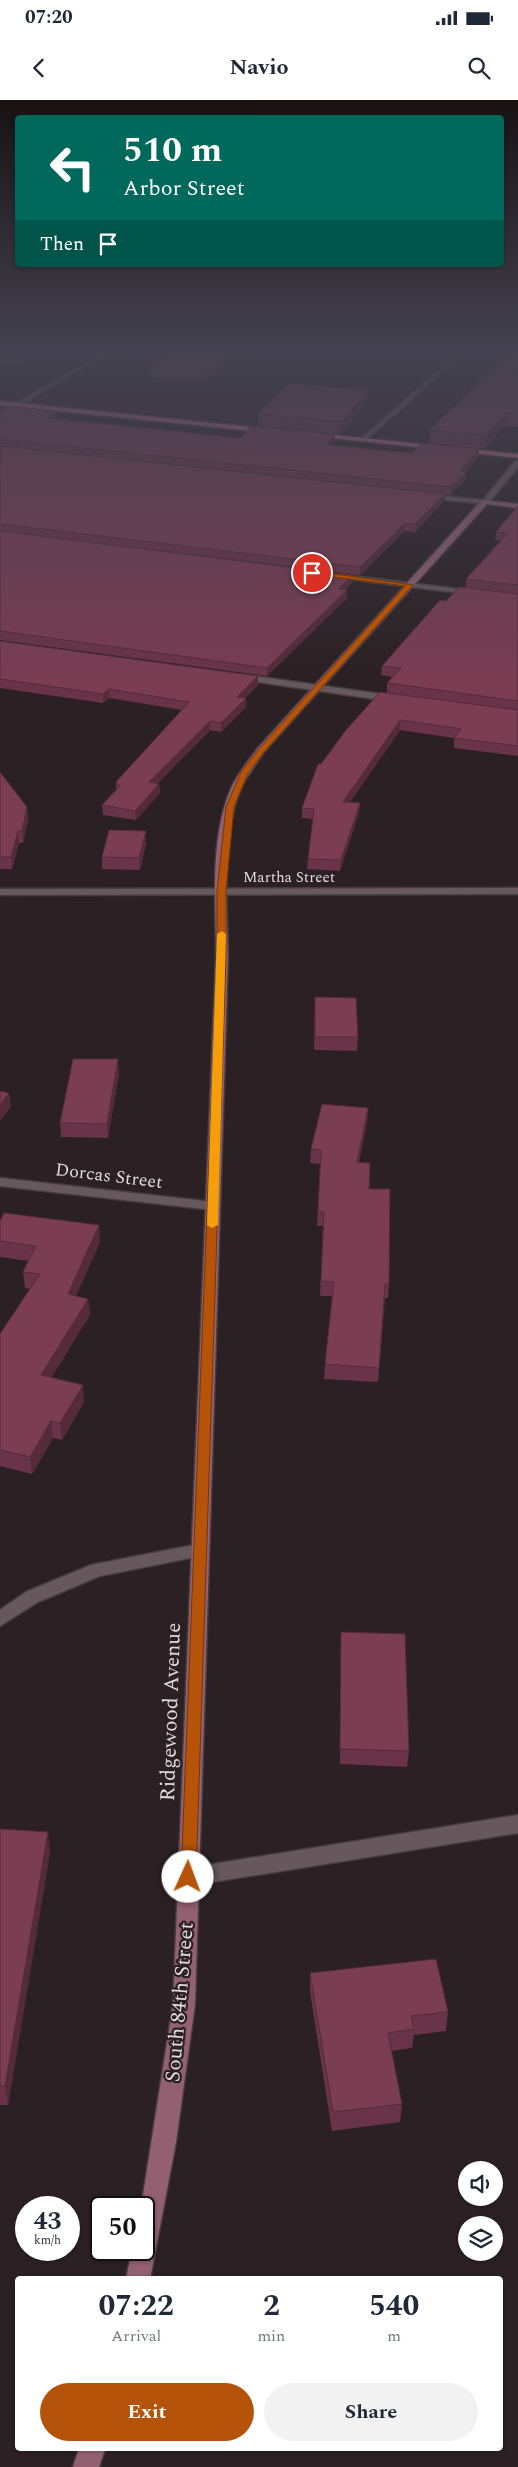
<!DOCTYPE html>
<style>
body{margin:0;font-family:Spectral,serif;background:#f2f2f3;color:#1f2937;height:100vh;display:flex;flex-direction:column;font-size:19px;white-space:nowrap}
*{box-sizing:border-box;margin:0}
p{font-size:16px;color:#747a83}
.icon{flex:none;width:28px;height:28px;fill:none;stroke:currentColor;stroke-width:2;stroke-linecap:round;stroke-linejoin:round}
.map{position:relative;flex:1;overflow:hidden}
.drawer{position:absolute;left:15px;top:2176px;width:488px;height:175px;display:flex;flex-direction:column;background:#fff;border-radius:5px;box-shadow:0 1px 4px #0004}
.drawer>*{flex:none}
.hud{position:absolute;left:15px;top:15px;width:489px;height:152px;border-radius:5px;box-shadow:0 1px 4px #0004;background:#00695c;color:#fff;overflow:hidden}
.buttons{position:absolute;left:458px;top:2061px;display:grid;gap:10px}
.buttons a{display:grid;place-items:center;width:45px;height:45px;border-radius:50%;background:#fff;box-shadow:0 1px 4px #0004;font-size:25px}
.speed{position:absolute;left:15px;top:2096px;display:flex;gap:10px;font-size:25px;font-weight:700;text-align:center}
.speed>*{display:grid;place-content:center;width:65px;height:65px;border-radius:50%;background:#fff;box-shadow:0 1px 4px #0004;line-height:1}
.speed small{font-size:12px;font-weight:400}
.speed .limit{border:2px solid #111;border-radius:8px;background:#fff;color:#111}
.pin{position:absolute;display:grid;place-items:center;width:42px;height:42px;color:#fff;margin:-21px;border:2px solid #fff;border-radius:50%;box-shadow:0 1px 5px #0007}
.me{position:absolute;width:55px;margin:-28px;rotate:2deg;stroke-linejoin:round;filter:drop-shadow(0 0 4px #0008)}
.turn{display:flex;align-items:center;gap:18px;height:105px;padding:0 25px;font-size:22px}
.turn .icon{width:65px;height:65px;stroke-width:2.5}
.turn b{display:block;font-size:35px;line-height:42px}
.then{display:flex;align-items:center;height:48px;padding:0 25px;background:#0003;gap:10px;font-size:19px}
.eta{display:flex;justify-content:space-evenly;align-items:center;height:85px;text-align:center}
.eta b{font-size:30px;font-weight:700;line-height:35px}
.primary-button{display:flex;gap:10px;margin-top:auto;padding:10px 25px}
.primary-button a{flex:1;height:58px;border-radius:30px;background:#b45309;color:#fff;font-size:20px;font-weight:700;line-height:58px;text-align:center}
.primary-button a+a{background:#f2f2f3;color:#1f2937}
.status{display:flex;justify-content:space-between;align-items:center;height:35px;padding:0 25px;background:#fff;direction:ltr}
.status svg{height:14px;fill:currentColor}
header{display:flex;justify-content:space-between;align-items:center;height:65px;padding:0 25px;background:#fff;font-size:22px;font-weight:700}
.map>svg:first-child{display:block}
.lines{fill:none;stroke-linecap:round;stroke-linejoin:round}
.street-casing{stroke:#453c3e;stroke-width:3}
.secondary-casing{stroke:#453c3e;stroke-width:3}
.primary-casing{stroke:#453c3e;stroke-width:3}
.street{fill:#66585c;fill-rule:evenodd}
.secondary{fill:#926071;fill-rule:evenodd}
.primary{fill:#bf6787;fill-rule:evenodd}
.wall{fill:#693447}
.shaded-wall{fill:#552b39}
.building{fill:#7a3d52;stroke:#552b39}
.route{fill:#b45309;stroke:#753606}
.slow{fill:#f59e0b}
.labels{text-anchor:middle;dominant-baseline:central;stroke-width:4.5;stroke-linejoin:round;paint-order:stroke}
.far-street-label{font-size:15px;fill:#e1d9db;stroke:#2b2023}
.street-label{font-size:18px;fill:#e1d9db;stroke:#2b2023}
.near-street-label{font-size:21px;fill:#e1d9db;stroke:#2b2023}
</style>
<div class="status"><b>07:20</b><svg viewBox="0 0 49 12"><path d="M0 12V9h3v3zM5 12V6h3v6zM10 12V3h3v9zM15 12V0h3v12zM26 1h20v11H26zM47 4h2v5h-2z"/></svg></div>
<header><svg class="icon" aria-label="back" viewBox="0 0 24 24"><path d="M15 5l-7 7 7 7"/></svg>Navio<svg class="icon" aria-label="search" viewBox="0 0 24 24"><circle cx="10" cy="10" r="6"/><path d="M15 15l6 6"/></svg></header>
<div class="map">
<svg width="518" height="2367" viewBox="0 0 518 2367">
<rect width="100%" height="100%" fill="#2b2023"/>
<g class="lines">
<g class="street-casing">
<g id="street">
<polygon points="110,249 116,249 0,317 0,312 89,261 49,260 0,264 0,260 49,256 95,257"/>
<polygon points="462,249 468,249 365,341 361,341 361,339"/>
<polygon points="515,361 518,361 518,367 488,404 424,398 420,396 424,394 483,400"/>
<polygon points="329,473 475,491 479,493 475,495 332,477 329,477"/>
<polygon points="239,574 395,596 400,599 395,602 236,579 234,577"/>
<polygon points="518,788 518,794 0,795 0,789"/>
<polygon points="0,1078 213,1102 220,1106 213,1110 0,1086"/>
<polygon points="199,1444 205,1445 208,1450 205,1455 100,1476 38,1502 0,1526 0,1510 26,1492 91,1465"/>
<polygon points="518,1715 518,1733 188,1786 181,1783 178,1777 181,1771 188,1768"/>
</g>
</g>
<g class="secondary-casing">
<g id="secondary">
<path d="M482,400L518,404V408L487,404L264,652C257,663 249,673 243,684C220,733 227,803 228,856L195,1904L176,2042L150,2179H126L132,2150H144V2108H141L173,1904L216,856C216,802 209,737 232,686C239,672 249,660 258,648Z"/>
<polygon points="79,2349 105,2349 99,2367 73,2367"/>
</g>
</g>
<g class="primary-casing">
<g id="primary">
<polygon points="0,301 270,329 273,331 270,333 0,305"/>
<polygon points="315,333 518,354 518,358 313,336"/>
</g>
</g>
<use href="#street" class="street"/>
<use href="#secondary" class="secondary"/>
<use href="#primary" class="primary"/>
</g>
<g class="wall">
<polygon points="177,249 260,249 249,256 243,255 203,282 148,277 148,267"/>
<polygon points="518,252 518,327 504,326 485,349 429,343 430,330"/>
<polygon points="368,301 340,334 258,326 258,314"/>
<polygon points="0,312 57,312 58,319 240,338 335,334 335,341 331,345 412,353 479,356 466,372 466,379 451,395 0,346"/>
<polygon points="0,346 445,394 444,401 415,432 404,431 360,475 105,444 352,475 352,483 346,489 347,498 267,576 0,540"/>
<polygon points="518,406 518,494 466,488 466,479 501,441 495,440 496,432"/>
<polygon points="518,494 518,656 454,648 454,638 400,630 350,702 360,703 359,713 340,771 307,769 308,759 313,719 302,718 302,708 321,664 387,593 387,583 393,577 381,575 382,566 446,501"/>
<polygon points="0,541 258,585 245,598 246,598 246,607 221,632 210,630 158,683 159,684 160,693 136,720 103,715 102,705 116,690 116,682 182,610 109,598 103,603 0,588"/>
<polygon points="0,672 27,707 28,720 23,743 19,743 12,769 0,769"/>
<polygon points="146,743 140,770 102,769 102,757"/>
<polygon points="315,897 358,937 357,951 314,950"/>
<polygon points="119,973 108,1038 61,1037 60,1023"/>
<polygon points="368,1008 367,1022 359,1062 369,1089 389,1184 388,1198 385,1198 378,1282 324,1279 325,1264 332,1196 320,1196 323,1126 317,1126 320,1064 310,1063 311,1049"/>
<polygon points="0,1121 100,1142 76,1196 88,1199 90,1215 51,1278 84,1302 62,1340 53,1338 32,1374 0,1366 0,1234 30,1189 25,1188 23,1172 28,1161 0,1157"/>
<polygon points="341,1532 409,1651 407,1667 340,1664"/>
<polygon points="0,1729 50,1752 8,2005 0,2005"/>
<polygon points="310,1873 448,1912 446,1931 414,1935 412,1948 391,1951 402,2004 400,2022 332,2031 310,1892"/>
</g>
<g class="shaded-wall">
<polygon points="237,249 243,249 243,255 203,282 203,272"/>
<polygon points="249,249 260,249 249,256"/>
<polygon points="368,290 368,301 340,334 341,322"/>
<polygon points="57,312 58,319 47,318"/>
<polygon points="505,313 504,326 485,349 486,336"/>
<polygon points="335,334 335,341 326,352 326,345"/>
<polygon points="479,349 479,356 460,378 460,371"/>
<polygon points="467,372 466,379 451,395 451,387"/>
<polygon points="445,394 444,401 415,432 415,424"/>
<polygon points="405,423 404,431 360,475 360,467"/>
<polygon points="352,475 352,483 339,497 339,489"/>
<polygon points="347,490 347,498 267,576 267,568"/>
<polygon points="258,576 258,585 237,606 237,597"/>
<polygon points="109,589 109,598 103,603 103,594"/>
<polygon points="246,598 246,607 221,632 221,623"/>
<polygon points="400,620 400,630 343,712 343,702"/>
<polygon points="210,621 210,630 150,691 149,682"/>
<polygon points="159,684 160,693 136,720 135,711"/>
<polygon points="360,703 359,713 340,771 341,760"/>
<polygon points="27,707 28,720 23,743 22,731"/>
<polygon points="18,731 19,743 12,769 11,757"/>
<polygon points="146,731 146,743 140,770 139,758"/>
<polygon points="118,959 119,973 108,1038 107,1024"/>
<polygon points="9,993 11,1007 0,1021 0,1005"/>
<polygon points="368,1008 367,1022 356,1076 357,1062"/>
<polygon points="99,1125 100,1142 69,1211 68,1194"/>
<polygon points="88,1199 90,1215 42,1292 41,1275"/>
<polygon points="83,1285 84,1302 62,1340 60,1323"/>
<polygon points="51,1321 53,1338 32,1374 30,1357"/>
<polygon points="48,1732 50,1752 8,2005 5,1986"/>
</g>
<g class="building">
<polygon points="177,249 237,249 203,272 148,267"/>
<polygon points="511,251 518,252 518,315 505,313 486,336 430,330"/>
<polygon points="288,284 368,290 341,322 258,314"/>
<polygon points="10,306 57,312 47,318 240,338 252,326 335,334 326,345 412,353 422,343 479,349 460,371 467,372 451,387 0,339 0,312"/>
<polygon points="0,346 445,394 415,424 405,423 360,467 0,424"/>
<polygon points="518,406 518,485 466,479 508,433 496,432"/>
<polygon points="0,431 352,475 339,489 347,490 267,568 0,531"/>
<polygon points="459,487 518,494 518,601 387,583 401,568 382,566 440,500 446,501"/>
<polygon points="0,541 258,576 237,597 246,598 221,623 210,621 149,682 159,684 135,711 102,705 120,686 116,682 189,602 109,589 103,594 0,579"/>
<polygon points="380,592 518,610 518,646 454,638 461,629 400,620 343,702 360,703 341,760 308,759 314,709 302,708 318,664 321,664 346,630"/>
<polygon points="0,672 27,707 22,731 18,731 11,757 0,757"/>
<polygon points="109,730 146,731 139,758 102,757"/>
<polygon points="315,897 356,898 358,937 315,937"/>
<polygon points="73,959 118,959 107,1024 60,1023"/>
<polygon points="0,991 9,993 0,1005"/>
<polygon points="322,1004 368,1008 357,1062 370,1063 369,1089 390,1089 389,1184 385,1184 379,1268 325,1264 334,1182 321,1181 324,1112 318,1112 321,1050 311,1049"/>
<polygon points="4,1113 99,1125 68,1194 88,1199 41,1275 83,1285 60,1323 51,1321 30,1357 0,1350 0,1234 40,1174 23,1172 36,1146 0,1141 0,1121"/>
<polygon points="341,1532 405,1534 409,1651 340,1649"/>
<polygon points="0,1729 48,1732 5,1986 0,1986"/>
<polygon points="436,1859 448,1912 411,1916 414,1929 388,1933 402,2004 333,2012 310,1873"/>
</g>
<linearGradient id="sky" x2="0" y2="1"><stop stop-color="#181213"/><stop offset="0.43" stop-color="#444250"/><stop offset="1" stop-color="#444250" stop-opacity="0"/></linearGradient>
<rect width="518" height="580" fill="url(#sky)"/>
<polygon class="route" points="312,471 413,485 264,652 248,673 234,707 226,792 226,856 196,1777 194,1781 188,1783 183,1781 181,1777 217,856 217,792 226,707 241,672 259,649 405,486 310,474"/>
<polygon class="slow" points="222,831 226,834 218,1125 212,1128 207,1125 217,834"/>
<g class="labels">
<g class="far-street-label">
<text x="289" y="777">Martha Street</text>
</g>
<g class="street-label">
<text transform="translate(109 1076) rotate(7)">Dorcas Street</text>
</g>
<g class="near-street-label">
<text transform="translate(171 1612) rotate(-88)">Ridgewood Avenue</text>
<text transform="translate(180 1902) rotate(-85)">South 84th Street</text>
</g>
</g>
</svg>
<div class="buttons">
<a><svg class="icon" aria-label="sound" viewBox="0 0 24 24"><path d="M4 9h4l5-4v14l-5-4H4zM17 9q2 3 0 6"/></svg></a>
<a><svg class="icon" aria-label="layers" viewBox="0 0 24 24"><path d="M12 4l9 5-9 5-9-5zM3 14l9 5 9-5"/></svg></a>
</div>
<div class="speed"><div>43<small>km/h</small></div><div class="limit">50</div></div>
<div class="pin" style="left:312px;top:473px;background:#d93025"><svg class="icon" aria-label="arrive" viewBox="0 0 24 24"><path d="M6 21V4h12l-3 4 3 4H6"/></svg></div>
<svg class="me" style="left:188px;top:1777px" viewBox="-20 -20 40 40"><circle r="19" fill="#fff"/><path d="M0-13L10 11 0 6-10 11z" fill="#b45309"/></svg>
<div class="hud">
<div class="turn"><svg class="icon" aria-label="left" viewBox="0 0 24 24"><path d="M17 20v-9H6M10 6l-5 5 5 5"/></svg><div><b>510 m</b>Arbor Street</div></div>
<div class="then">Then<svg class="icon" aria-label="arrive" viewBox="0 0 24 24"><path d="M6 21V4h12l-3 4 3 4H6"/></svg></div>
</div>
<section class="drawer">
<div class="eta">
<div><b>07:22</b><p>Arrival</p></div>
<div><b>2</b><p>min</p></div>
<div><b>540</b><p>m</p></div>
</div>
<div class="primary-button"><a>Exit</a><a>Share</a></div>
</section>
</div>
